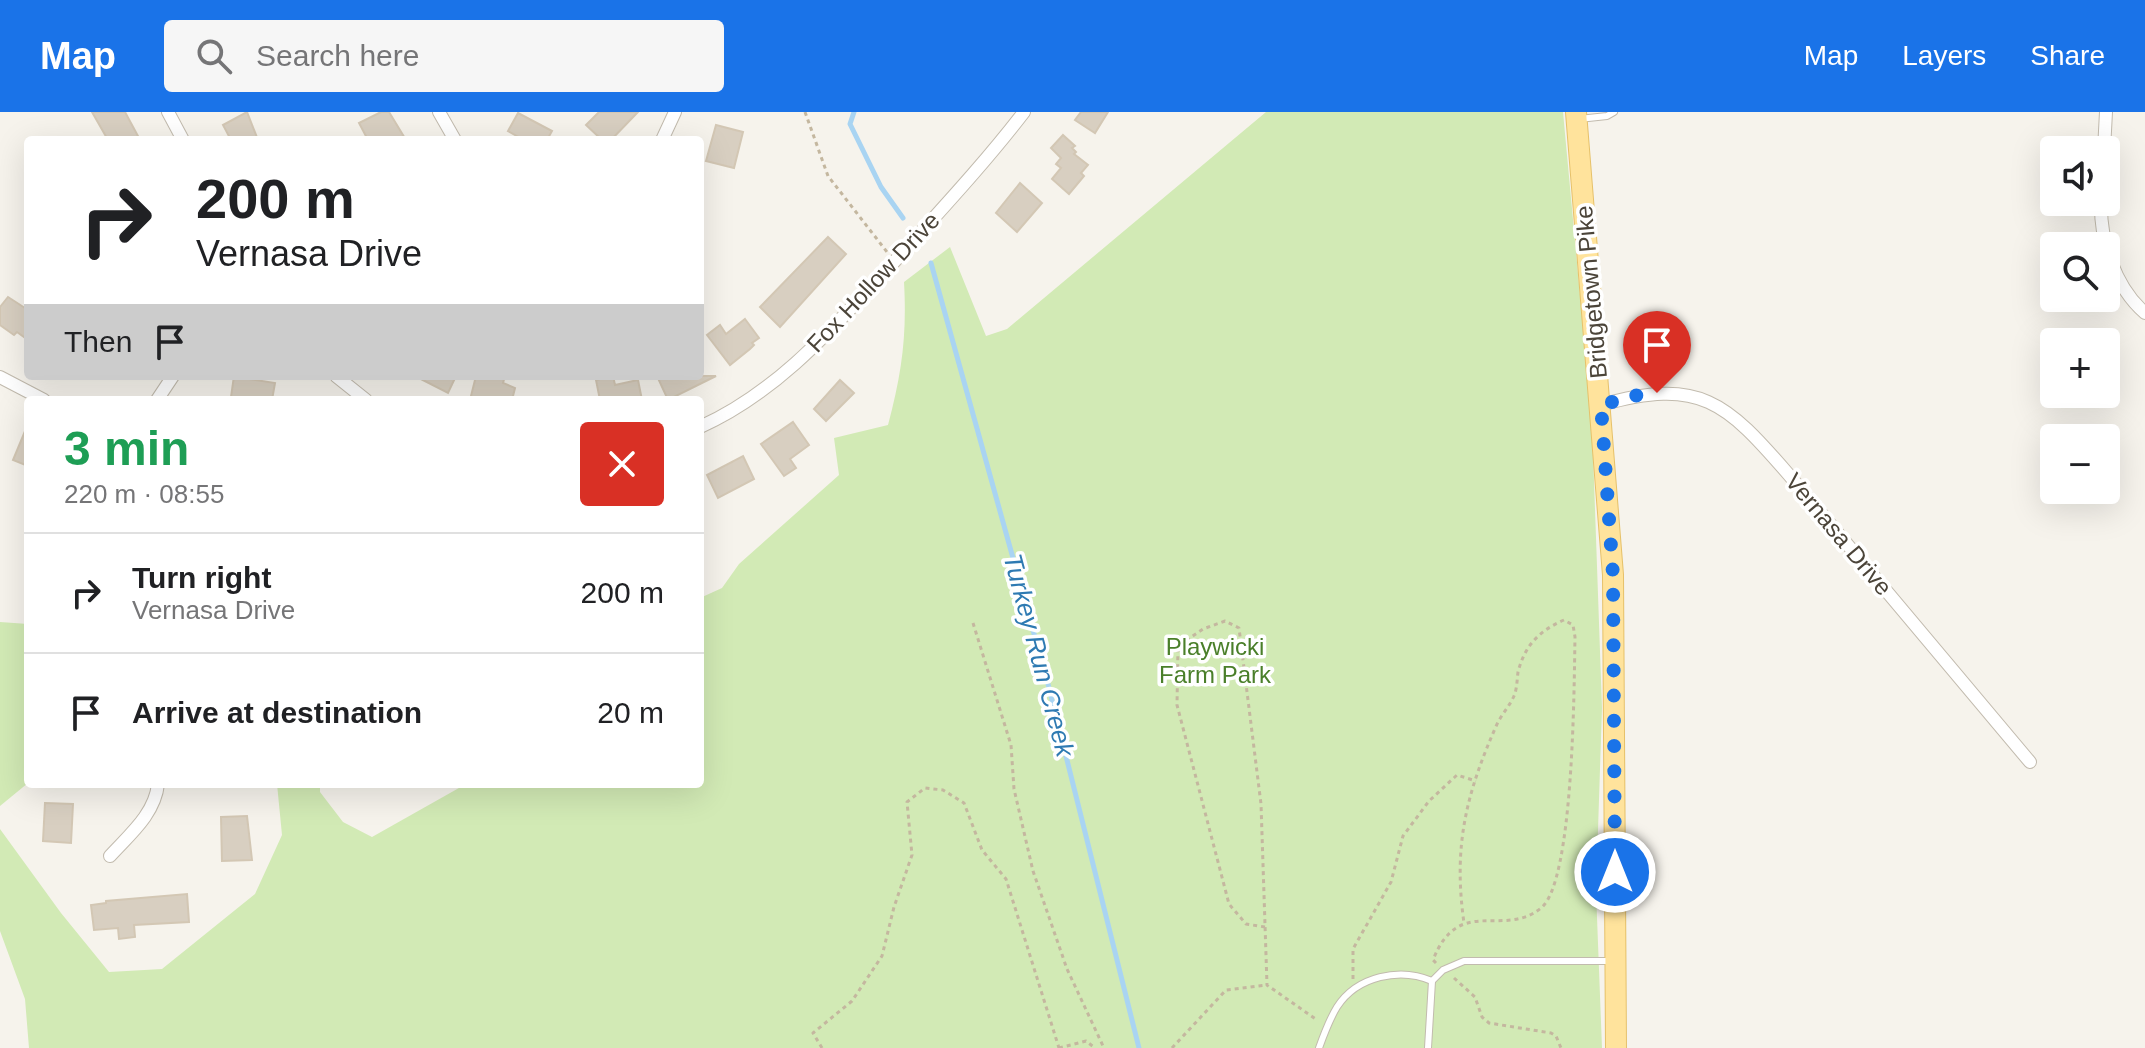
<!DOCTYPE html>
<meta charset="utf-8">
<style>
body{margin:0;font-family:Helvetica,sans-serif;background:#f6f6f6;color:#202124;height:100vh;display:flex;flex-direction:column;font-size:30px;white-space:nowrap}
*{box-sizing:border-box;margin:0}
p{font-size:26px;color:#757577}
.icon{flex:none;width:44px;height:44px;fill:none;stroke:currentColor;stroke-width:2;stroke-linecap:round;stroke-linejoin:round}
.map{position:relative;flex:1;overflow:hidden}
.panel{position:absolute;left:24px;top:284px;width:680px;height:392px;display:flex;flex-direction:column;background:#fff;border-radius:8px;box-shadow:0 8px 32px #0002}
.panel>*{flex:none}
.banner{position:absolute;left:24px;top:24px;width:680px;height:244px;border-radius:8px;box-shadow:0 8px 32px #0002;background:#fff;color:#202124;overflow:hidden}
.buttons{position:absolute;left:2040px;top:24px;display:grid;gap:16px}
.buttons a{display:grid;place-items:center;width:80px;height:80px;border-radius:8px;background:#fff;box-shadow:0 8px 32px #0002;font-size:40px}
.pin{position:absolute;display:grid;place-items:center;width:68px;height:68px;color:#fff;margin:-82px -34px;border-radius:50% 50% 50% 0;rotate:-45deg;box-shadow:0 0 8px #0007}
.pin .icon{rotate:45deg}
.me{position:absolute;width:88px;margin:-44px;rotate:0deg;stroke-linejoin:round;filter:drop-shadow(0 0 6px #0008)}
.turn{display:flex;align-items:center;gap:28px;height:168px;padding:0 40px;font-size:36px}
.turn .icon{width:104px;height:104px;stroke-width:2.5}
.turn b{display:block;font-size:56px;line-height:68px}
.then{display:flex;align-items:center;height:76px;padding:0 40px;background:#0003;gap:16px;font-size:30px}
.round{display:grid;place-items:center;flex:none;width:84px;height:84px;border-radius:8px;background:#f6f6f6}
.headline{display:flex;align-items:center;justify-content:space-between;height:136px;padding:0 40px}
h1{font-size:48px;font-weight:700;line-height:60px;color:#1e9e55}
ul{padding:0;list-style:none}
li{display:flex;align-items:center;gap:24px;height:120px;padding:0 40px;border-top:2px solid #e0e0e0}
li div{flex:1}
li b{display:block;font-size:30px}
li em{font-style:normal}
header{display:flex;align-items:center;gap:48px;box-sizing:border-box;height:112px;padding:0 40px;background:#1a73e8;color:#fff}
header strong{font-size:38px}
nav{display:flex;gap:44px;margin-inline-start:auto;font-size:28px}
.search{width:560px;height:72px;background:#f6f6f6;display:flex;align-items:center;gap:20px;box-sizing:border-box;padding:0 28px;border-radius:8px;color:#757577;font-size:30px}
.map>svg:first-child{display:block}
.green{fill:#d2eab5}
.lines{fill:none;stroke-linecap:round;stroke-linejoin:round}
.stream{stroke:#a9d4f2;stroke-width:5}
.building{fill:#d8cfc1;stroke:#d3c7b4;stroke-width:2}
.lane-casing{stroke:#c2bbae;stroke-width:8}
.street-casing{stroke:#c2bbae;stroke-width:14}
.primary-casing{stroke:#e6c16a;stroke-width:22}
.path{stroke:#c4b79f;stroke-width:3;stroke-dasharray:4 4;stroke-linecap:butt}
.lane{stroke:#fff;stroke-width:6}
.street{stroke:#fff;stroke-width:12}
.primary{stroke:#ffe39c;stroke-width:20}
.route{stroke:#1a73e8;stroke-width:14;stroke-dasharray:0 25.2}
.labels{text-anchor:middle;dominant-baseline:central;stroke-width:7;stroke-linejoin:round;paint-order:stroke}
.street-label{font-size:24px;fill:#4b4439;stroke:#fff}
.park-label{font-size:24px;fill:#4a7f2a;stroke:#fff}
.water-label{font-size:26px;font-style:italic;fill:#2e7ab2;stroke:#fff}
</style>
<header>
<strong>Map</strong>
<div class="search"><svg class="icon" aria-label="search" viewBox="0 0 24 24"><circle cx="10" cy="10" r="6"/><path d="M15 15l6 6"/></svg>Search here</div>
<nav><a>Map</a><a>Layers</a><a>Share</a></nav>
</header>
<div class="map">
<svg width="2145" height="936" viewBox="0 0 2145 936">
<rect width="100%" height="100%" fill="#f6f3ec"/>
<g class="green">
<path d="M1266,0H1563L1592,312L1602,596L1596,779L1602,936H29L25,887L0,819V717L61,801L109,860L162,857L255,782L282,723L277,672H320V680L343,710L372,725L466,672H700V486L722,476L739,452L839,363L834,326L888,313C902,261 907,223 904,170L950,135L986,224L1007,217Z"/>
<polygon points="0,510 28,512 28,671 0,694"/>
</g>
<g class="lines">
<g class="stream">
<polyline points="854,0 850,12 881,75 903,106"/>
<polyline points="931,151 1048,572 1139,936"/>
</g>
</g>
<g class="building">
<polygon points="92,0 125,0 138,24 131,28 108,28"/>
<polygon points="247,0 258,28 231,28 223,13"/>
<polygon points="381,0 389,0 406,28 368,28 359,11"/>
<polygon points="599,0 638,0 611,28 602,28 586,13"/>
<polygon points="1081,0 1108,0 1095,21 1075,8"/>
<polygon points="518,1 552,19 547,28 524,28 508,19"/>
<polygon points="716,13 743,20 734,56 706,49"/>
<polygon points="1063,23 1075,34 1072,36 1076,40 1074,42 1088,53 1081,61 1084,64 1069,82 1052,67 1061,56 1056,52 1061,46 1051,36"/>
<polygon points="1020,71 1042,91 1017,120 996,101"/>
<polygon points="828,125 846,142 780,215 760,195"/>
<polygon points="8,185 28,198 28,228 17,220 14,223 0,213 0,195"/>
<polygon points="745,207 759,226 752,231 754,233 750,237 730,253 707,223 720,213 726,222"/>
<polygon points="234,264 250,264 249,267 275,271 272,288 231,285"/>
<polygon points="415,264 456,264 448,281"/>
<polygon points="476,264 505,264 503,271 515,276 512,288 470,288"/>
<polygon points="613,264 615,273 638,268 642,288 600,288 596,268"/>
<polygon points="657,264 716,264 668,288"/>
<polygon points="840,268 854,281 826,309 814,297"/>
<polygon points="793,310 809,333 790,347 796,356 784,364 761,332"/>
<polygon points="28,312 28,354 13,348"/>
<polygon points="743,344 754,367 718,386 707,363"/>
<polygon points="45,691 73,692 71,731 43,729"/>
<polygon points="247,704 252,748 222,749 221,705"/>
<polygon points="187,782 189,810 134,813 135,825 119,827 118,816 94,818 91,793 106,791 106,789"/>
</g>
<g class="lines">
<g class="lane-casing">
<g id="lane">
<polyline points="1579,7 1607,4 1614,0"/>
<path d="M1319,936C1324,922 1329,908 1337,895C1357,864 1400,855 1432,869"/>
<polyline points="1428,936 1432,869 1443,858 1464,849 1612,849"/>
</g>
</g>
<g class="street-casing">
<g id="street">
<polyline points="168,0 183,28"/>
<polyline points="439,0 455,28"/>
<polyline points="662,28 675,0"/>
<polyline points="2104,38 2106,0"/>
<path d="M2101,90C2100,129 2115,175 2145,201"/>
<polyline points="336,264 366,288"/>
<polyline points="0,265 44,288"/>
<polyline points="157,288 173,264"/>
<path d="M1601,293C1700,265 1726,290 1789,363L2030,650"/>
<path d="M700,315C779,280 837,211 895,149C939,100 984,52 1024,0"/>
<path d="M110,744C129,723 155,702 158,672"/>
</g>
</g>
<g class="primary-casing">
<polyline id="primary" points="1576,0 1613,463 1616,936"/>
</g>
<g class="path">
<polyline points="805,0 828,64 887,140"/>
<polyline points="973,511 1011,633 1014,677 1033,759 1067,857 1104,936"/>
<polyline points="1265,815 1246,812 1229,792 1177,593 1178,534 1203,517 1225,509 1239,516 1261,692 1267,873 1317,908"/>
<path d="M1436,851L1433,848C1459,782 1503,827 1541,796C1574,770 1574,572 1575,525L1573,513L1564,508C1539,519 1525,533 1518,560C1517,568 1517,577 1514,584C1510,593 1503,601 1498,610C1466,681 1453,734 1464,811"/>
<polyline points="1454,866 1475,885 1482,905 1489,911 1551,921 1556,924 1561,936"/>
<polyline points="1353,867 1353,837 1391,770 1403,724 1429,689 1457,663 1476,669"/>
<polyline points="822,936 813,921 852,889 882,844 894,795 912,743 907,690 925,676 943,678 964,691 982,738 1006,767 1059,936"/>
<polyline points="1059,936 1086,929 1095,936"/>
<polyline points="1172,936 1226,878 1267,873"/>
</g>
<use href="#lane" class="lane"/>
<use href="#street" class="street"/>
<use href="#primary" class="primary"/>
</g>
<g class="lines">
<polyline class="route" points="1615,760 1613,463 1601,293 1638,283 1657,281"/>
</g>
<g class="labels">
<g class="street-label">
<text transform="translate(873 170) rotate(-47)">Fox Hollow Drive</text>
<text transform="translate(1591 180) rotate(-95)">Bridgetown Pike</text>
<text transform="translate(1839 422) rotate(50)">Vernasa Drive</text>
</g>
<g class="park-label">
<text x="1215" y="534">Playwicki<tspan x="1215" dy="28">Farm Park</tspan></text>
</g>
<g class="water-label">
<text transform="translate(1039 543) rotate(75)">Turkey Run Creek</text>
</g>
</g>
</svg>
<div class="buttons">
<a><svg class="icon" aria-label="sound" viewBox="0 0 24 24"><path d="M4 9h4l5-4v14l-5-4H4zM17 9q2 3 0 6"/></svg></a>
<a><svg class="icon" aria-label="search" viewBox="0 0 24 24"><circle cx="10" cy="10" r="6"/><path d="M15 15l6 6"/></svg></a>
<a>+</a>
<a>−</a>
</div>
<div class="pin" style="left:1657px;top:281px;background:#d93025"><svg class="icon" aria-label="arrive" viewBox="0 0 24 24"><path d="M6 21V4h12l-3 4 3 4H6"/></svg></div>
<svg class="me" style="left:1615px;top:760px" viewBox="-20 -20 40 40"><circle r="17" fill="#1a73e8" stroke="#fff" stroke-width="3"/><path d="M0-11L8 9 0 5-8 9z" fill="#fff"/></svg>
<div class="banner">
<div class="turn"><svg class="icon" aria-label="right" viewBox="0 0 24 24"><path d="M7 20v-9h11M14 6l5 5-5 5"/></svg><div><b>200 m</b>Vernasa Drive</div></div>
<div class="then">Then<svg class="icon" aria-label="arrive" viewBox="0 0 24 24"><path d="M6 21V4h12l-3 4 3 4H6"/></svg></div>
</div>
<section class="panel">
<div class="headline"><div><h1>3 min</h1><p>220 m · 08:55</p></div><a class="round" style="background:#d93025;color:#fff"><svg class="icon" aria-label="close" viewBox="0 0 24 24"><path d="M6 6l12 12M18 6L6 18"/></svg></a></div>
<ul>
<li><svg class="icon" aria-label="right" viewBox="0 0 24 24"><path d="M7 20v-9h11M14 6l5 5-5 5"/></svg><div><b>Turn right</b><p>Vernasa Drive</p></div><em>200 m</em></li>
<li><svg class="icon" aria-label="arrive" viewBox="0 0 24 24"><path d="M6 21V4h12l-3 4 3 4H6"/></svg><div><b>Arrive at destination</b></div><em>20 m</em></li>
</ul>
</section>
</div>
